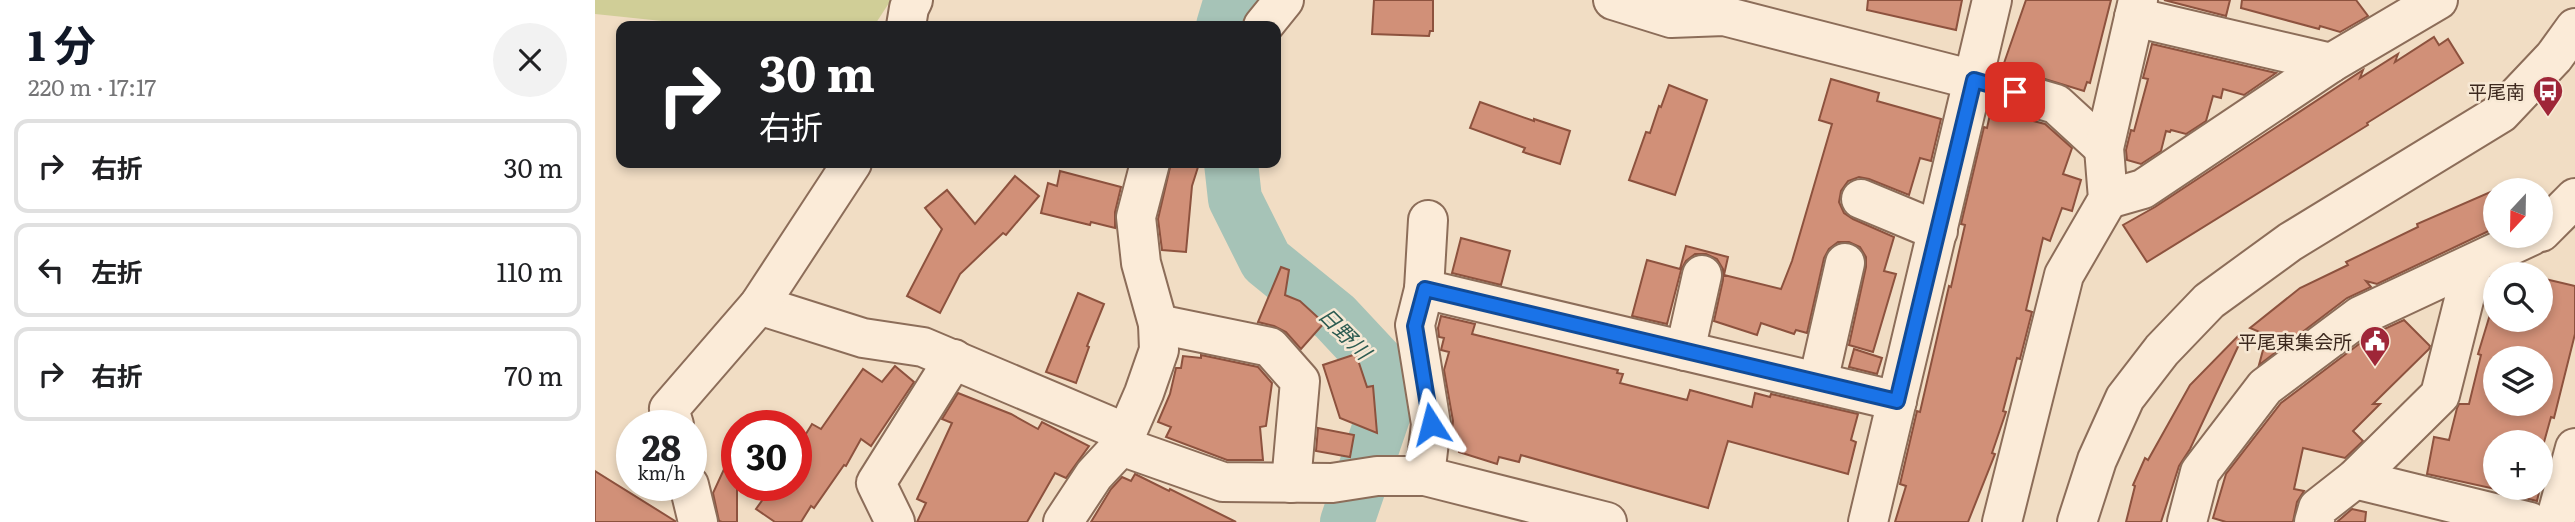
<!DOCTYPE html>
<html lang="ja">
<meta charset="utf-8">
<style>
body{margin:0;font-family:Literata,"Noto Sans JP",serif;background:#f2f2f2;color:#202124;height:100vh;display:flex;flex-direction:column;font-size:26px;white-space:nowrap}
*{box-sizing:border-box;margin:0}
p{font-size:23px;color:#757577}
.icon{flex:none;width:38px;height:38px;fill:none;stroke:currentColor;stroke-width:2;stroke-linecap:round;stroke-linejoin:round}
.map{position:relative;flex:1;overflow:hidden}
.sheet{display:flex;flex-direction:column;background:#fff;width:595px}
.sheet>*{flex:none}
.hud{position:absolute;left:21px;top:21px;width:665px;height:147px;border-radius:14px;box-shadow:0 4px 10px #0003;background:#202124;color:#fff;overflow:hidden}
.needle{width:46px;rotate:202deg}
.buttons{position:absolute;left:1888px;top:178px;display:grid;gap:14px}
.buttons a{display:grid;place-items:center;width:70px;height:70px;border-radius:50%;background:#fff;box-shadow:0 4px 10px #0003;font-size:35px}
.speed{position:absolute;left:21px;top:410px;display:flex;gap:14px;font-size:35px;font-weight:700;text-align:center}
.speed>*{display:grid;place-content:center;width:91px;height:91px;border-radius:50%;background:#fff;box-shadow:0 4px 10px #0003;line-height:1}
.speed small{font-size:18px;font-weight:400}
.speed .limit{border:10px solid #d22;background:#fff;color:#111}
.pin{position:absolute;display:grid;place-items:center;width:60px;height:60px;color:#fff;margin:-30px;border-radius:14px;box-shadow:0 4px 10px #0006}
.me{position:absolute;width:77px;margin:-38px;rotate:351deg;stroke-linejoin:round;filter:drop-shadow(0 0 5px #0008)}
.turn{display:flex;align-items:center;gap:24px;height:147px;padding:0 28px;font-size:32px}
.turn .icon{width:91px;height:91px;stroke-width:2.5}
.turn b{display:block;font-size:49px;line-height:60px}
.round{display:grid;place-items:center;flex:none;width:74px;height:74px;border-radius:37px;background:#f2f2f2}
.overview{display:flex;align-items:center;justify-content:space-between;height:119px;padding:0 28px}
h1{font-size:42px;font-weight:700;line-height:52px;color:#111827}
ul{padding:0;list-style:none}
li{display:flex;align-items:center;gap:21px;height:94px;margin:0 14px 10px;padding:0 14px;border:4px solid #e0e0e0;border-radius:14px}
li div{flex:1}
li b{display:block;font-size:26px}
li em{font-style:normal}
main{display:flex;flex:1;min-height:0}
.map>svg:first-child{display:block}
.green{fill:#d0ce97}
.lines{fill:none;stroke-linecap:round;stroke-linejoin:round}
.river{stroke:#a6c3b7;stroke-width:54}
.building{fill:#d19078;stroke:#8d523e;stroke-width:2;fill-rule:evenodd}
.minor-casing{stroke:#8c6d59;stroke-width:42}
.minor{stroke:#fbebd8;stroke-width:38}
.route-casing{stroke:#114b97;stroke-width:18}
.route{stroke:#1a73e8;stroke-width:12}
.labels{text-anchor:middle;dominant-baseline:central;stroke-width:5;stroke-linejoin:round;paint-order:stroke}
.poi-label{font-size:19px;fill:#3c281e;stroke:#f7e8d4;text-anchor:end}
.water-label{font-size:21px;font-style:italic;fill:#2d5c52;stroke:#f7e8d4}
</style>
<main>
<section class="sheet">
<div class="overview"><div><h1>1 分</h1><p>220 m · 17:17</p></div><a class="round"><svg class="icon" aria-label="close" viewBox="0 0 24 24"><path d="M6 6l12 12M18 6L6 18"/></svg></a></div>
<ul>
<li><svg class="icon" aria-label="right" viewBox="0 0 24 24"><path d="M7 20v-9h11M14 6l5 5-5 5"/></svg><div><b>右折</b></div><em>30 m</em></li>
<li><svg class="icon" aria-label="left" viewBox="0 0 24 24"><path d="M17 20v-9H6M10 6l-5 5 5 5"/></svg><div><b>左折</b></div><em>110 m</em></li>
<li><svg class="icon" aria-label="right" viewBox="0 0 24 24"><path d="M7 20v-9h11M14 6l5 5-5 5"/></svg><div><b>右折</b></div><em>70 m</em></li>
</ul>
</section>
<div class="map">
<svg width="1980" height="522" viewBox="0 0 1980 522">
<rect width="100%" height="100%" fill="#f1ddc4"/>
<polygon class="green" points="0,0 296,0 279,26 115,26 0,14"/>
<g class="lines">
<g class="river">
<polyline points="628,26 634,6 641,0"/>
<polyline points="636,163 640,199 671,261 740,317 783,363 795,396 752,522"/>
</g>
</g>
<g class="building">
<polygon points="779,0 838,0 838,31 835,31 834,36 777,34"/>
<polygon points="1273,0 1367,0 1361,30 1272,10"/>
<polygon points="1431,0 1516,0 1495,83 1492,82 1489,91 1408,66"/>
<polygon points="1569,0 1635,0 1631,16"/>
<polygon points="1647,0 1761,0 1773,16 1745,32 1725,26 1724,29 1646,8"/>
<polygon points="1839,37 1844,45 1853,39 1868,63 1772,123 1773,125 1552,262 1528,225 1560,207 1768,70 1765,78 1803,54 1800,62"/>
<polygon points="1557,44 1681,73 1649,95 1628,89 1626,98 1618,96 1611,121 1591,134 1576,130 1575,132 1571,131 1566,151 1546,164 1532,160 1531,150 1536,130 1539,131 1553,79 1548,78"/>
<polygon points="1236,79 1284,93 1282,101 1346,119 1336,161 1325,158 1314,195 1274,179 1264,177 1253,181 1246,191 1244,202 1249,213 1258,219 1299,237 1289,271 1301,274 1278,352 1254,345 1271,267 1271,257 1265,247 1254,242 1243,242 1234,249 1229,258 1212,333 1201,330 1199,334 1166,323 1162,335 1119,321 1128,280 1128,269 1122,259 1111,254 1100,254 1091,261 1086,270 1072,324 1037,316 1052,260 1085,269 1091,246 1133,257 1129,275 1186,289 1197,261 1237,124 1224,120"/>
<polygon points="1074,85 1112,100 1080,195 1034,180 1051,132 1055,133 1064,106 1066,107"/>
<polygon points="885,102 939,121 939,119 975,131 965,164 928,152 930,148 875,128"/>
<polygon points="1396,110 1450,124 1477,148 1468,174 1486,180 1477,211 1467,208 1455,241 1448,238 1431,310 1437,312 1425,359 1422,358 1408,411 1411,412 1397,453 1400,454 1373,522 1300,522 1311,486 1305,484 1322,411 1325,412 1354,286 1356,287 1370,225 1366,224 1389,127 1392,128"/>
<polygon points="576,163 589,163 603,167 597,186 591,252 567,250 563,219"/>
<polygon points="465,171 526,187 520,212 520,228 496,222 495,225 446,213 453,183 462,186"/>
<polygon points="420,176 444,196 411,235 408,233 365,274 345,313 312,296 347,229 330,208 352,190 380,224"/>
<polygon points="1900,190 1900,228 1782,284 1771,281 1776,287 1752,298 1664,365 1672,335 1655,328 1705,288 1753,265 1751,262 1823,227 1822,224"/>
<polygon points="866,238 915,251 906,285 857,273"/>
<polygon points="686,267 694,270 690,295 705,301 729,323 706,349 691,332 679,326 663,322"/>
<path d="M1946,278L1980,286V334L1959,418L1956,417L1946,453V443H1900V488H1945L1942,501L1905,492V490L1832,474L1839,437L1854,440L1862,408L1864,404H1874L1886,355L1883,354L1900,298V320H1946ZM1900,359H1946V404H1900Z"/>
<polygon points="483,293 509,304 492,346 494,347 481,383 451,372"/>
<polygon points="846,316 880,324 877,334 1023,370 1022,373 1028,374 1025,383 1092,400 1095,390 1157,407 1160,393 1175,397 1176,394 1263,414 1256,440 1261,442 1253,474 1133,441 1113,508 926,455 924,462 904,457 902,464 864,452 866,444 856,441 858,421 849,370 854,352 846,350 849,338 844,337 843,328"/>
<polygon points="1809,320 1835,346 1834,349 1778,404 1785,404 1758,431 1768,441 1750,458 1708,448 1699,489 1709,491 1702,502 1698,522 1631,522 1618,518 1631,474 1686,403 1776,335"/>
<polygon points="1645,334 1648,336 1595,449 1584,466 1566,522 1531,522 1540,486 1538,485 1550,458 1553,460 1595,385"/>
<polygon points="1259,349 1287,358 1282,374 1254,367"/>
<polygon points="761,354 772,387 778,386 782,433 745,418 728,365"/>
<polygon points="606,355 663,367 677,383 671,426 665,427 668,460 632,460 571,437 576,427 563,422 575,394 581,368 586,368 588,356 606,358"/>
<polygon points="300,366 319,382 276,446 266,439 251,466 249,465 219,508 216,506 206,522 180,522 161,509 178,485 201,485 201,450 217,424 226,429 268,369 287,382"/>
<polygon points="363,393 416,414 443,429 447,422 494,446 471,478 460,473 432,522 322,522 331,503 322,499 357,423 347,419"/>
<polygon points="723,428 759,435 755,457 721,451"/>
<polygon points="142,441 142,522 127,522 124,521 118,493"/>
<polygon points="0,471 80,521 80,522 0,522"/>
<polygon points="540,474 574,491 575,489 641,522 496,522 516,489 527,477 536,481"/>
<polygon points="1757,509 1771,512 1770,522 1742,522"/>
</g>
<g class="lines">
<g class="minor-casing">
<g id="minor">
<polyline points="1018,0 1076,18 1129,16 1379,80 1461,104 1509,148"/>
<polyline points="1539,17 1736,63"/>
<polyline points="311,26 314,8 318,0"/>
<polyline points="668,26 689,0"/>
<polyline points="1266,199 1343,231"/>
<polyline points="1513,199 1548,189 1736,63 1843,0"/>
<polyline points="1946,232 1980,198"/>
<polyline points="829,289 1302,401"/>
<polyline points="164,305 268,338 328,347 531,433"/>
<polyline points="563,324 675,347 705,381 696,483"/>
<polyline points="1090,351 1107,275"/>
<polyline points="1223,382 1250,263"/>
<polyline points="79,425 74,409 164,305 257,163"/>
<polyline points="526,446 628,482 737,483 782,476 830,476 1012,522"/>
<polyline points="830,476 836,424 820,325 829,289 833,220"/>
<polyline points="1760,479 1935,522"/>
<polyline points="94,485 103,522"/>
<polyline points="300,522 281,483 359,359"/>
<polyline points="468,522 499,475 526,446 549,393 564,350 563,324 546,263 541,217 555,163"/>
<polyline points="1273,522 1397,0"/>
<polyline points="1407,522 1469,275 1513,199 1509,148 1543,0"/>
<polyline points="1482,522 1502,460 1530,398 1567,350 1614,301 1695,242 1906,113 1959,57 1980,28"/>
<polyline points="1592,522 1605,472 1670,387 1765,316 1936,236"/>
<polyline points="1719,522 1723,508 1760,479 1845,395 1878,264"/>
<polyline points="1960,522 1980,448"/>
</g>
</g>
<use href="#minor" class="minor"/>
</g>
<g class="lines">
<g class="route-casing">
<polyline id="route" points="836,424 820,326 830,289 1302,401 1379,80 1420,92"/>
</g>
<use href="#route" class="route"/>
</g>
<defs>
<g id="bus-pin" transform="scale(1.575)"><path d="M0 17L-7.5 6A9.5 9.5 0 1 1 7.5 6Z" fill="#9f2638" stroke="#f7e8d4"/><path d="M-5-6H5V4H4V6H2V4H-2V6H-4V4H-5ZM-3.5-4V0h7V-4ZM-3.5 1.2v1.5H-2V1.2ZM2 1.2v1.5H3.5V1.2Z" fill="#fff"/></g>
<g id="civic-pin" transform="scale(1.575)"><path d="M0 17L-7.5 6A9.5 9.5 0 1 1 7.5 6Z" fill="#9f2638" stroke="#f7e8d4"/><path d="M-.6-6.5H3V-4.5H.6V-3L4-1V1h2V6H-6V1h2V-1L-.6-3ZM-1.2 2.5V6h2.4V2.5Z" fill="#fff"/></g>
</defs>
<g fill-rule="evenodd">
<use href="#bus-pin" x="1953" y="91"/>
<use href="#civic-pin" x="1780" y="341"/>
</g>
<g class="labels">
<g class="poi-label">
<text x="1930" y="91">平尾南</text>
<text x="1757" y="341">平尾東集会所</text>
</g>
<g class="water-label">
<text transform="translate(751 332) rotate(45)">日野川</text>
</g>
</g>
</svg>
<div class="buttons">
<a><svg class="needle" viewBox="-14 -14 28 28"><path d="M0-13l5 13h-10z" fill="#e53935"/><path d="M0 13l5-13h-10z" fill="#757577"/></svg></a>
<a><svg class="icon" aria-label="search" viewBox="0 0 24 24"><circle cx="10" cy="10" r="6"/><path d="M15 15l6 6"/></svg></a>
<a><svg class="icon" aria-label="layers" viewBox="0 0 24 24"><path d="M12 4l9 5-9 5-9-5zM3 14l9 5 9-5"/></svg></a>
<a>+</a>
</div>
<div class="speed"><div>28<small>km/h</small></div><div class="limit">30</div></div>
<div class="pin" style="left:1420px;top:92px;background:#d93025"><svg class="icon" aria-label="arrive" viewBox="0 0 24 24"><path d="M6 21V4h12l-3 4 3 4H6"/></svg></div>
<svg class="me" style="left:836px;top:424px" viewBox="-20 -20 40 40"><path d="M0-17L14 15 0 8-14 15z" fill="#1a73e8" stroke="#fff" stroke-width="4"/></svg>
<div class="hud">
<div class="turn"><svg class="icon" aria-label="right" viewBox="0 0 24 24"><path d="M7 20v-9h11M14 6l5 5-5 5"/></svg><div><b>30 m</b>右折</div></div>
</div>
</div>
</main>
